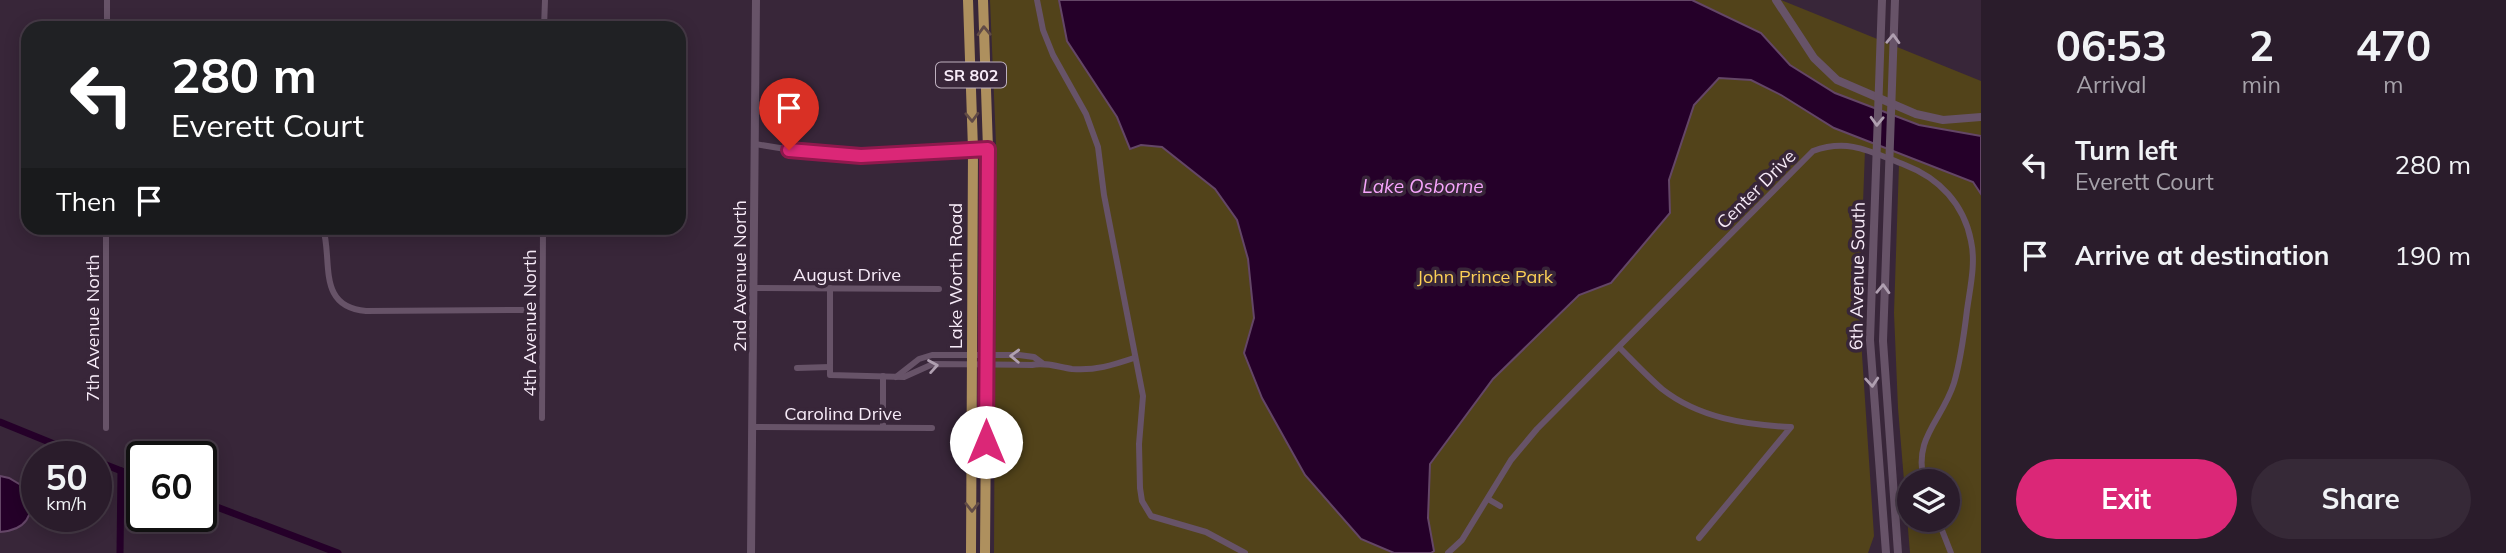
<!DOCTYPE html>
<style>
body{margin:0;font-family:Mulish,sans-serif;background:#362937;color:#f1f3f6;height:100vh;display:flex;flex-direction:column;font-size:26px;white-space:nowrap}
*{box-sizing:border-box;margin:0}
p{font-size:23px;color:#a5a1a9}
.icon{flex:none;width:38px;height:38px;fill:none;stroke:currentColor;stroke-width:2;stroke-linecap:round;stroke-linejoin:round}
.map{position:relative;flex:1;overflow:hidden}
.sheet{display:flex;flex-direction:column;background:#2a1c2b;width:525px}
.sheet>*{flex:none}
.hud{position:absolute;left:21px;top:21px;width:665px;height:214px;border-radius:21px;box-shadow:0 4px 18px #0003,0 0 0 2px #463a47;background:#202124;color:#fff;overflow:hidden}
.tools{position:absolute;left:1897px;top:469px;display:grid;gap:14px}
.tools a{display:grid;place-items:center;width:63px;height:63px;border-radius:50%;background:#2a1c2b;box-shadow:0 4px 18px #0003,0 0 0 2px #463a47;font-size:35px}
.speed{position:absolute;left:21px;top:441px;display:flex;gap:14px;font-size:35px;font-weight:700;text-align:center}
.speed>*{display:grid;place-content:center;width:91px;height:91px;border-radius:50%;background:#2a1c2b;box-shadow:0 4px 18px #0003,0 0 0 2px #463a47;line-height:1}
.speed small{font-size:18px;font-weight:400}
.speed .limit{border:4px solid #111;border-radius:10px;background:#fff;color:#111}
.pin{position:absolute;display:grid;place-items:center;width:60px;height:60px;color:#fff;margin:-72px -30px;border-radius:50% 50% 50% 0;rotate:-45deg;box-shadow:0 0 7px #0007}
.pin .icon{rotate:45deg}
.me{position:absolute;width:77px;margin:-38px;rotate:0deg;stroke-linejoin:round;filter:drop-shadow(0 0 5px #0008)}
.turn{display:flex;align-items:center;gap:24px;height:147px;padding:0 35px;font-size:32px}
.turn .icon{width:91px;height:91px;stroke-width:2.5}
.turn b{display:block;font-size:49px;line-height:60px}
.then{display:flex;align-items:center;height:66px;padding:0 35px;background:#0003;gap:14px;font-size:26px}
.eta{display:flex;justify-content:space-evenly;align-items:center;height:119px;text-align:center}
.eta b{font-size:42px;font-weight:700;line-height:49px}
.button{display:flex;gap:14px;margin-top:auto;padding:14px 35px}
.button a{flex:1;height:80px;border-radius:42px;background:#db2777;color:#fff;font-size:28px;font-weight:700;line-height:80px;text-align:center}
.button a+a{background:#362937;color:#f1f3f6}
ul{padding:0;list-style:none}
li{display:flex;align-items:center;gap:21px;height:91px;padding:0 35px}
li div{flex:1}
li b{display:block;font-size:26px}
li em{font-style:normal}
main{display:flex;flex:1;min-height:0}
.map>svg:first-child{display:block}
.green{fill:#52431a;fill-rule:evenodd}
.water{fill:#250029;stroke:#644667;stroke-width:2}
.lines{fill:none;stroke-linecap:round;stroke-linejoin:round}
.canal{stroke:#250029;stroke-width:7}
.minor{stroke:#675368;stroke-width:6}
.tertiary{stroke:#675368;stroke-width:8}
.primary{stroke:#ae905e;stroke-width:10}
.oneway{stroke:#614b46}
.oneway2{stroke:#af9fb0}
.route-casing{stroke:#8e194d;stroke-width:18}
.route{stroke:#db2777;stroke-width:12}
.labels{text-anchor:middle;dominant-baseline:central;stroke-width:7;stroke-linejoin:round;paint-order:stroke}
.shield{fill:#382639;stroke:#beb0bf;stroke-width:2}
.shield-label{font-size:16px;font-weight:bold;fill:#f7ebf8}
.street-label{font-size:18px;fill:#f7ebf8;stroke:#382639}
.park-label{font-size:18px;fill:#fdd057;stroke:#382639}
.water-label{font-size:19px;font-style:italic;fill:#f6a5fb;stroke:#382639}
</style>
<main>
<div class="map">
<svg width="1981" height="553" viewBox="0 0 1981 553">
<rect width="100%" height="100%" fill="#382639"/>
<path class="green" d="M990,0H1781L1981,81V553H1910L1898,408L1894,313L1899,164L1865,150L1859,309L1874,536L1868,553H994L996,144ZM1909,481H1948V520H1909Z"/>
<g class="water">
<polygon points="1059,0 1692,0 1761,33 1790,65 1835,93 1919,125 1981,136 1981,194 1973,182 1834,128 1781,95 1751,80 1719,78 1694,105 1669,180 1670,213 1611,283 1579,295 1493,379 1430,464 1428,518 1434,551 1431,553 1394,553 1361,539 1305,475 1262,398 1244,353 1254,318 1248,259 1237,220 1215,189 1162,147 1141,145 1130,149 1117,117 1067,41"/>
<path d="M0,476L9,478L31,491C34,516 26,530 0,532Z"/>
</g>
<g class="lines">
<g class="canal">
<polyline points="0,422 86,457"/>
<polyline points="96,461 142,479"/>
<polyline points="201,501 338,553"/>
<polyline points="120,553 121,471"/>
</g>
<g class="minor">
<polyline points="1037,0 1043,30 1053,55 1086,114 1098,147 1104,195 1143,396 1139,444 1140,488 1142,501 1151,516 1206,532 1245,553"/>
<polyline points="107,28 107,0"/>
<polyline points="544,28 545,0"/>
<polyline points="755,144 804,152 861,156 988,149"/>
<path d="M323,228C333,260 316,307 366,311L525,310"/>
<polyline points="755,288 939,289"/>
<path d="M830,288V375L904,377L933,364L1032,365C1046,362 1058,367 1072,369C1095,371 1113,365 1134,358"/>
<path d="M1619,347C1633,361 1647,376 1662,389C1699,418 1746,425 1791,427L1699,538"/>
<polyline points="797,368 830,367"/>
<polyline points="883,376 883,427"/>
<polyline points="896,377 919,359 932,355 1019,355 1034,357 1042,363"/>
<polyline points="542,418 543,228"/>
<polyline points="754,427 932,428"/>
<polyline points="106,428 106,228"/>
<polyline points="1488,499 1500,506"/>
<polyline points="1938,520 1951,553"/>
<path d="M1448,553L1462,540L1511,460L1537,429L1813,151C1849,138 1871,152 1905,165C1939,178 1964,204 1971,241C1976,263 1970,288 1967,310C1964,335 1961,359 1954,383C1942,421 1913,437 1924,481"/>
</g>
<g class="tertiary">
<polyline points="1776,0 1814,58 1837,80 1916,114 1943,120 1981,117"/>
<polyline points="1882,0 1870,340 1886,553"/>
<polyline points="1895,0 1883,341 1898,553"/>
<polyline points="751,553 756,0"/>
</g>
<g class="primary">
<polyline points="968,0 973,149 971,553"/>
<polyline points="983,0 988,149 985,553"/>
</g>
</g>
<defs><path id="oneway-chevron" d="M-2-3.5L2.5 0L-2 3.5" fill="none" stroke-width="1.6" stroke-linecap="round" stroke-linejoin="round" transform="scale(1.75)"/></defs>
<g class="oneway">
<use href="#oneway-chevron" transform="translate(984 31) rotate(-92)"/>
<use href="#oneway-chevron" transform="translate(972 117) rotate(88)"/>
<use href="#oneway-chevron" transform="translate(972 507) rotate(90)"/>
</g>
<g class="oneway2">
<use href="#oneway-chevron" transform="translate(1893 39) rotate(-88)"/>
<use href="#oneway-chevron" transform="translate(1877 121) rotate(92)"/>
<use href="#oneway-chevron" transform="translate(1883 289) rotate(-88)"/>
<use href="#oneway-chevron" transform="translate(1015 356) rotate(-178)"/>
<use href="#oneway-chevron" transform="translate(933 366) rotate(-10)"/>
<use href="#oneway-chevron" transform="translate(1872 382) rotate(86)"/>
</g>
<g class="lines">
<g class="route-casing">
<polyline id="route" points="789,150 861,156 988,149 986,442"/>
</g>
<use href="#route" class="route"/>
</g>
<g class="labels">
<rect class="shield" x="936" y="62.5" width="70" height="25" rx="5"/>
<g class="shield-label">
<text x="971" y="75">SR 802</text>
</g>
<g class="street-label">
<text transform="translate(1756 189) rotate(-45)">Center Drive</text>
<text x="847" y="274">August Drive</text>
<text transform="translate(739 276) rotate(-90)">2nd Avenue North</text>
<text transform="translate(955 276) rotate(-90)">Lake Worth Road</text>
<text transform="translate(1857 276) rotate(-89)">6th Avenue South</text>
<text transform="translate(529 323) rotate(-90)">4th Avenue North</text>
<text transform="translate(92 328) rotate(-90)">7th Avenue North</text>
<text x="843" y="413">Carolina Drive</text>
</g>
<g class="park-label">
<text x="1485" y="276">John Prince Park</text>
</g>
<g class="water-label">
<text x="1423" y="186">Lake Osborne</text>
</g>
</g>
</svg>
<div class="tools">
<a><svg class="icon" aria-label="layers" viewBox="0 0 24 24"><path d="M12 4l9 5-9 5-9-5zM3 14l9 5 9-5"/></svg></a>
</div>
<div class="speed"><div>50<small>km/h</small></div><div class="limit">60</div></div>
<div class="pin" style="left:789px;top:150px;background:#d93025"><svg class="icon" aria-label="arrive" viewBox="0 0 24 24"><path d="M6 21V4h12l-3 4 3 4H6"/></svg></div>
<svg class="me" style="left:986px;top:442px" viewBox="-20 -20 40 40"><circle r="19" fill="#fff"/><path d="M0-13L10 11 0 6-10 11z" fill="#db2777"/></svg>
<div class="hud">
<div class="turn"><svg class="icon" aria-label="left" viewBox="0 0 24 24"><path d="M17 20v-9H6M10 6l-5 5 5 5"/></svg><div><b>280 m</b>Everett Court</div></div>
<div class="then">Then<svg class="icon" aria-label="arrive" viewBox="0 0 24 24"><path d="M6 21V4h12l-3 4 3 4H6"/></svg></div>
</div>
</div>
<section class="sheet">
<div class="eta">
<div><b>06:53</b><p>Arrival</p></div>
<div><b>2</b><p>min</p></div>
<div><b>470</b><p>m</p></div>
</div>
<ul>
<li><svg class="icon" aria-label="left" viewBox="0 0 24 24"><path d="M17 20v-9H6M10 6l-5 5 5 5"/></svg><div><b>Turn left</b><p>Everett Court</p></div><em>280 m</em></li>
<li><svg class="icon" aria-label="arrive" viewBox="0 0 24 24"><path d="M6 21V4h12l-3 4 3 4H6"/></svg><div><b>Arrive at destination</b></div><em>190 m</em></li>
</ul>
<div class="button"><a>Exit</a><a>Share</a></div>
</section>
</main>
